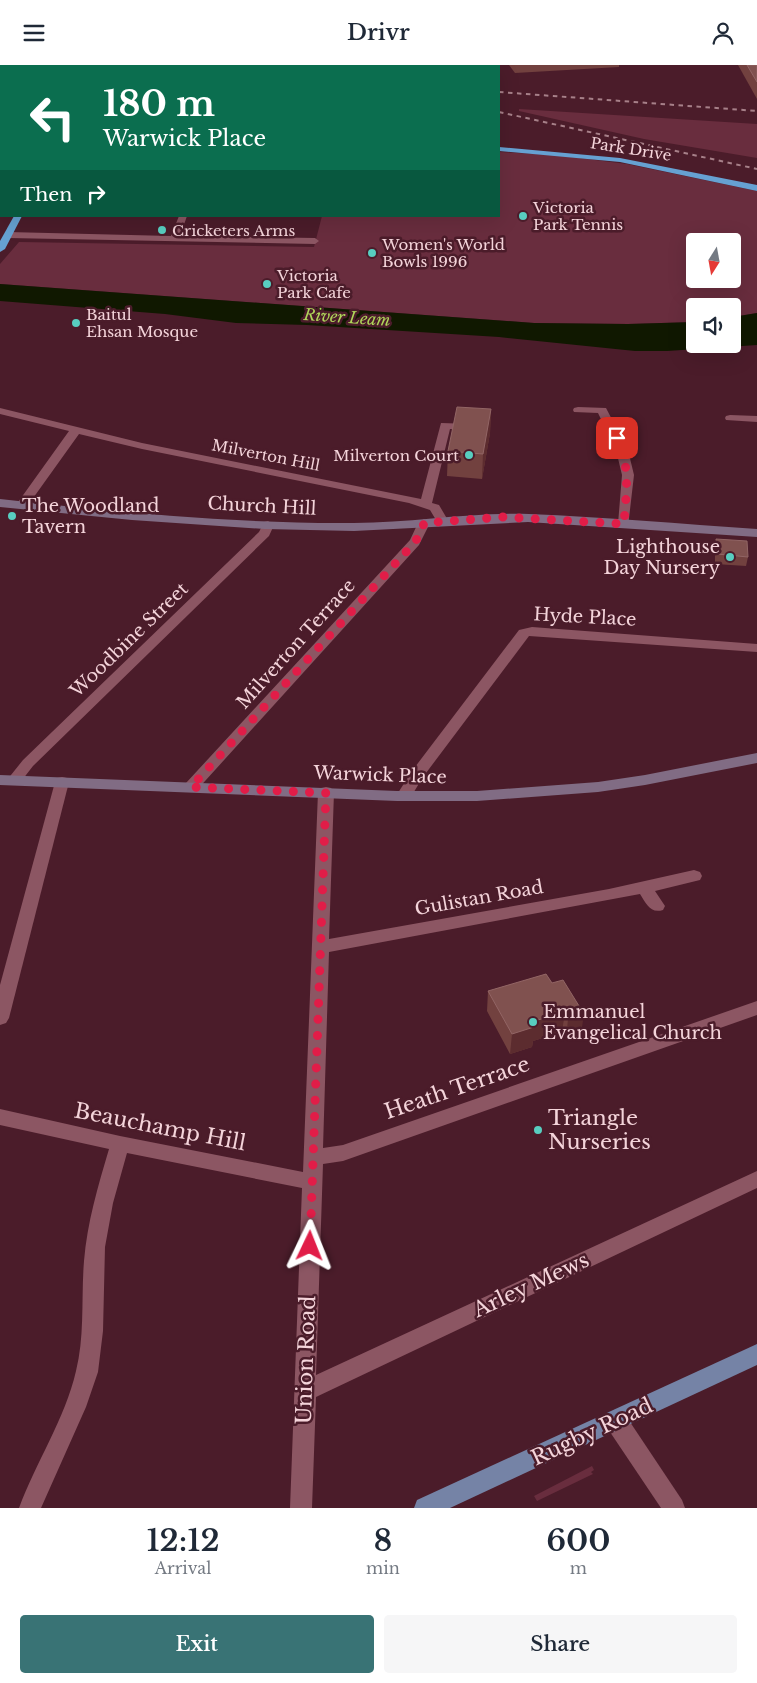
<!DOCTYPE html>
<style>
body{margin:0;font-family:"Libre Baskerville",serif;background:#f6f6f7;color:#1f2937;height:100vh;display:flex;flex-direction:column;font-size:19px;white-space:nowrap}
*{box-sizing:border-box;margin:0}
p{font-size:16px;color:#747a83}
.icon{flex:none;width:28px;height:28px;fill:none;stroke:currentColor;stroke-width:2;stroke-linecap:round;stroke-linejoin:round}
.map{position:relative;height:1443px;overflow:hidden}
.details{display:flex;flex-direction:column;background:#fff;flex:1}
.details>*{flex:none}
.hud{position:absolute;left:0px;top:0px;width:500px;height:152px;box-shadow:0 5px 20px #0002;background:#0b6e4f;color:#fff;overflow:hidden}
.needle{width:32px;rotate:191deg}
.buttons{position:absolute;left:686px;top:168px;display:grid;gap:10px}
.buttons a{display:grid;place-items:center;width:55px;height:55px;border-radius:5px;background:#fff;box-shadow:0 5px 20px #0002;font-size:25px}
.pin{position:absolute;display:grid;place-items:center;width:42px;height:42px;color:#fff;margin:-21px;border-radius:10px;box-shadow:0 2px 8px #0006}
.me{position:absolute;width:55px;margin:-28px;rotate:2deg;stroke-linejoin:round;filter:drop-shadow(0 0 4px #0008)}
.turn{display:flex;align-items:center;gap:18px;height:105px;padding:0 20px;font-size:22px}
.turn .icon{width:65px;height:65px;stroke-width:2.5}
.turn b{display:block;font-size:35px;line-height:42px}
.then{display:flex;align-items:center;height:48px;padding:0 20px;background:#0003;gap:10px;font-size:19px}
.eta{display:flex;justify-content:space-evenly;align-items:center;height:85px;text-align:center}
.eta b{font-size:30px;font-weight:600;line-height:35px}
.cta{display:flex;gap:10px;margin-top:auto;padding:10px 20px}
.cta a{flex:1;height:58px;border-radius:5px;background:#397375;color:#fff;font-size:20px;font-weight:600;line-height:58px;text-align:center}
.cta a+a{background:#f6f6f7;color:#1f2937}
header{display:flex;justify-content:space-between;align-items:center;height:65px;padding:0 20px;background:#fff;font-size:22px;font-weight:600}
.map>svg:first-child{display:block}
.green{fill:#692d3e;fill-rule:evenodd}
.water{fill:#101800}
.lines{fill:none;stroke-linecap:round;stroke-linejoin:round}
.street{fill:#8c5663;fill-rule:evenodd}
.secondary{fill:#816c84;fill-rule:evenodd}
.primary{fill:#7583a6;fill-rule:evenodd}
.highway{fill:#66a1d2;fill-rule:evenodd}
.rail{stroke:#a78089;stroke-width:2;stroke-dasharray:4.5 4.5;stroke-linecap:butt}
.wall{fill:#72413f}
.shaded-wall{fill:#5c2c2f}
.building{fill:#80514f;stroke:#926565}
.route{stroke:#e11d48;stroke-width:9;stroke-dasharray:0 16.2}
.poi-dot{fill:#58cec0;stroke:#4b1c2a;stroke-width:2}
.labels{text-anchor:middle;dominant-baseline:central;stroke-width:5;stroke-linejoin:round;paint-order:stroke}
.far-street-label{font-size:15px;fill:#f4d4da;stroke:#4b1c2a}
.far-poi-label{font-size:15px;fill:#f4d4da;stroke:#4b1c2a;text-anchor:start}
.far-water-label{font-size:16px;font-style:italic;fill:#b0d75a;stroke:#4b1c2a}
.poi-label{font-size:18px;fill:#f4d4da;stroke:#4b1c2a;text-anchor:start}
.street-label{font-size:18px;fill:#f4d4da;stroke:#4b1c2a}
.near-street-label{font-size:21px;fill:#f4d4da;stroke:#4b1c2a}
.near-poi-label{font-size:21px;fill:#f4d4da;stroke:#4b1c2a;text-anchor:start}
</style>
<header><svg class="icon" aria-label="menu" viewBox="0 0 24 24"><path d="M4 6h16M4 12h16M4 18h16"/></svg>Drivr<svg class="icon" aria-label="person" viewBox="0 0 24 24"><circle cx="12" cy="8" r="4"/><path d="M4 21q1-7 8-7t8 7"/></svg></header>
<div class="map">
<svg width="757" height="1443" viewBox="0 0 757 1443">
<rect width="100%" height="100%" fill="#4b1c2a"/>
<g class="green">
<polygon points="519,44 757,59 757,93 644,74 519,46"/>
<path d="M499,87L555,90L627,99L757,126V248L733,252L732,241H695V257L628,259L534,258L0,219V199L19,177L314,182L322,151H499ZM695,176H732V214H695Z"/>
<polygon points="592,1401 594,1405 591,1407 593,1409 537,1436 534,1431"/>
</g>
<polygon class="water" points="0,219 534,258 628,259 695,257 695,279 732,279 733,252 757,248 757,280 667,286 635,286 499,272 307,260 236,258 165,249 0,236"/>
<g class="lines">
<g class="street">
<rect x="0" y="27" width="1" height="4"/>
<polygon points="179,151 187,151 180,171 315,173 319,176 315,179 8,173 4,170 8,167 171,171"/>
<polygon points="578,342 606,343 628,385 634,410 628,462 620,462 618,459 622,410 616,385 598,348 574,347 573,345 574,343"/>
<polygon points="0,343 142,378 421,434 441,358 472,359 478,362 472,365 450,364 432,438 439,440 449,457 443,461 439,460 430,445 409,438 142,384 79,369 26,443 18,443 16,440 69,366 0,349"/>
<polygon points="730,350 757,351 757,357 726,355 725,353 726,351"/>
<polygon points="424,454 430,458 419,480 196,726 186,726 183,722 186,718 410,475 418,458"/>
<polygon points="268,456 274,460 269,471 33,701 19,719 9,719 7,715 23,695 259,467 264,457"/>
<polygon points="532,562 757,579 757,587 529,571 423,712 409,735 399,735 396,731 412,706 519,565"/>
<polygon points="62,712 67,713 69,717 9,953 6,958 0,960 0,920 55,717 57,713"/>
<path d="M326,722L331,723L334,727L329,874L609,824L694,805L700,807L702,811L700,815L655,826L665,841L663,845C650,849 646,838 640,829L329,887L323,1083L343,1080L757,936V950L343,1096L323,1099L316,1310L757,1106V1123L316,1332L312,1443H290L302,1123L127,1088L113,1138L105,1182L103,1266L98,1307L86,1342L41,1443H19C36,1397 65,1354 76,1306C85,1270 81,1233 84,1196C87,1158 98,1121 109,1084L0,1060V1044L120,1071L303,1107L318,727L321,723Z"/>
<polygon points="616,1345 624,1348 682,1435 685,1443 661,1443 608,1364 605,1356 608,1348"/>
</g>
<g class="secondary">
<rect x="0" y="63" width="1" height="4"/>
<path d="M0,434C117,447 235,459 354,458C412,458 470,447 529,449C605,452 681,459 757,464V472L528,457L354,466L265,464L132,455L0,442Z"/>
<polygon points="757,688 757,698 645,720 598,727 477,736 397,736 0,720 0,710 397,726 477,726 598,717 645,710"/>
</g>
<polygon class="primary" points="757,1279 757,1300 450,1443 414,1443 417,1435"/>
<g class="highway">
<polygon points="499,82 620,93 757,120 757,126 620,97 499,86"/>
<polygon points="14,151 22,151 5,184 0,187 0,176"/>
</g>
<g class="rail">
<polyline points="90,0 107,1"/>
<polyline points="112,0 131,1"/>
<polyline points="134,0 152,1"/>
<polyline points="166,0 184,1"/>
<polyline points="188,0 200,1"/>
<polyline points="499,27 757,46"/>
<polyline points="499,47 757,104"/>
</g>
</g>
<g class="wall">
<polygon points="509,0 619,0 619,2 515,8"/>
<polygon points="738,0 757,0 757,34"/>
<polygon points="491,344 490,368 482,414 447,411 448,386"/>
<polygon points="716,474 748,492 746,501 715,499 715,483"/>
<polygon points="546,909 581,969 566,974 562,967 533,976 532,982 510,989 487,946 488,926"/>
</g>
<g class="shaded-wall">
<polygon points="1,0 4,0 4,1 1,1 1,16 0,17 0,1"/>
<polygon points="491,344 490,368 482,414 483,389"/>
<polygon points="565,947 562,967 533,976 532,982 510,989 512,969 531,957"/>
<polygon points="584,949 581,969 566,974 568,954"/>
</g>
<g class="building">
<polygon points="747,0 757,0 757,17"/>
<polygon points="457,342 491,344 483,389 448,386"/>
<polygon points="716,474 747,476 748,492 717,489"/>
<polygon points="546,909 552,918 563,915 584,949 568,954 565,947 531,957 534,962 512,969 488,926"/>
</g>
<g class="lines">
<path class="route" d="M310,1181L326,728L191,722L415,477L421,467L424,458L503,452L624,459C626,427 631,403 617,373"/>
</g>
<g class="poi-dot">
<circle cx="523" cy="151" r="5"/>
<circle cx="162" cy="165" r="5"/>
<circle cx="372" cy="188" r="5"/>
<circle cx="267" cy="219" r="5"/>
<circle cx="76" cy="258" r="5"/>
<circle cx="469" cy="390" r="5"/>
<circle cx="12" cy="451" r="5"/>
<circle cx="730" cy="492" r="5"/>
<circle cx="533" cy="957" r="5"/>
<circle cx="538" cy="1065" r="5"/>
</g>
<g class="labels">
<g class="far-street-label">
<text transform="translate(631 84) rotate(9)">Park Drive</text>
<text transform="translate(266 390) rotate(11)">Milverton Hill</text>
</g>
<g class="far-poi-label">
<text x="533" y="142">Victoria<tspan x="533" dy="17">Park Tennis</tspan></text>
<text x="172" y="165">Cricketers Arms</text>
<text x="382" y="179">Women's World<tspan x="382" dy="17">Bowls 1996</tspan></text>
<text x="277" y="210">Victoria<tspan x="277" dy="17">Park Cafe</tspan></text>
<text x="86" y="249">Baitul<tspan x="86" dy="17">Ehsan Mosque</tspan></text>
<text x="459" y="390" text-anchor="end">Milverton Court</text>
</g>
<g class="far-water-label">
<text transform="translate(347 252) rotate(4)">River Leam</text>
</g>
<g class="poi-label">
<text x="22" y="441">The Woodland<tspan x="22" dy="21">Tavern</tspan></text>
<text x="720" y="482" text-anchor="end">Lighthouse<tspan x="720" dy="21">Day Nursery</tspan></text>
<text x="543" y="947">Emmanuel<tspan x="543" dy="21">Evangelical Church</tspan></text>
</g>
<g class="street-label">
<text transform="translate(262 441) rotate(3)">Church Hill</text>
<text transform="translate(585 552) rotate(3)">Hyde Place</text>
<text transform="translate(129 575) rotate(-44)">Woodbine Street</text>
<text transform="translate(296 579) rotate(-48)">Milverton Terrace</text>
<text transform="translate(380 710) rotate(2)">Warwick Place</text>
<text transform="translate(479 833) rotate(-10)">Gulistan Road</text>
</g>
<g class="near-street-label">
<text transform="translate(457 1023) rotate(-19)">Heath Terrace</text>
<text transform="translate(160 1062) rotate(11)">Beauchamp Hill</text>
<text transform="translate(531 1220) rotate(-25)">Arley Mews</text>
<text transform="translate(306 1295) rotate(-88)">Union Road</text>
<text transform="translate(592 1367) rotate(-25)">Rugby Road</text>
</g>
<g class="near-poi-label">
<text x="548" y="1053">Triangle<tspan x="548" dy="24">Nurseries</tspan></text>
</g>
</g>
</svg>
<div class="buttons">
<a><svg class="needle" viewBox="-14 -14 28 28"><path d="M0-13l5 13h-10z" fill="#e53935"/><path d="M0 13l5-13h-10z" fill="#747a83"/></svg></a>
<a><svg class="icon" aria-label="sound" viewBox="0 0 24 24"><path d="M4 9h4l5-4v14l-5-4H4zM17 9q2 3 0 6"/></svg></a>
</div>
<div class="pin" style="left:617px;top:373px;background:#d93025"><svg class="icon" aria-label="arrive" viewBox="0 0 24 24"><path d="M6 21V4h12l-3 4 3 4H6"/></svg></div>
<svg class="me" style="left:310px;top:1181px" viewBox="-20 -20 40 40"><path d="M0-17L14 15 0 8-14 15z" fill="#e11d48" stroke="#fff" stroke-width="4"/></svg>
<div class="hud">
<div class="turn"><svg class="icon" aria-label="left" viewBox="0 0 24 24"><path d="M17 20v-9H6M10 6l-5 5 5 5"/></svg><div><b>180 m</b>Warwick Place</div></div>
<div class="then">Then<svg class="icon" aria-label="right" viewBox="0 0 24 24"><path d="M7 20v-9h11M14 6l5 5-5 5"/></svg></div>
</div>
</div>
<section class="details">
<div class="eta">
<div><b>12:12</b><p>Arrival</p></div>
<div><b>8</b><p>min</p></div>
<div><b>600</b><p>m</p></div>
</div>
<div class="cta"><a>Exit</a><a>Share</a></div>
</section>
